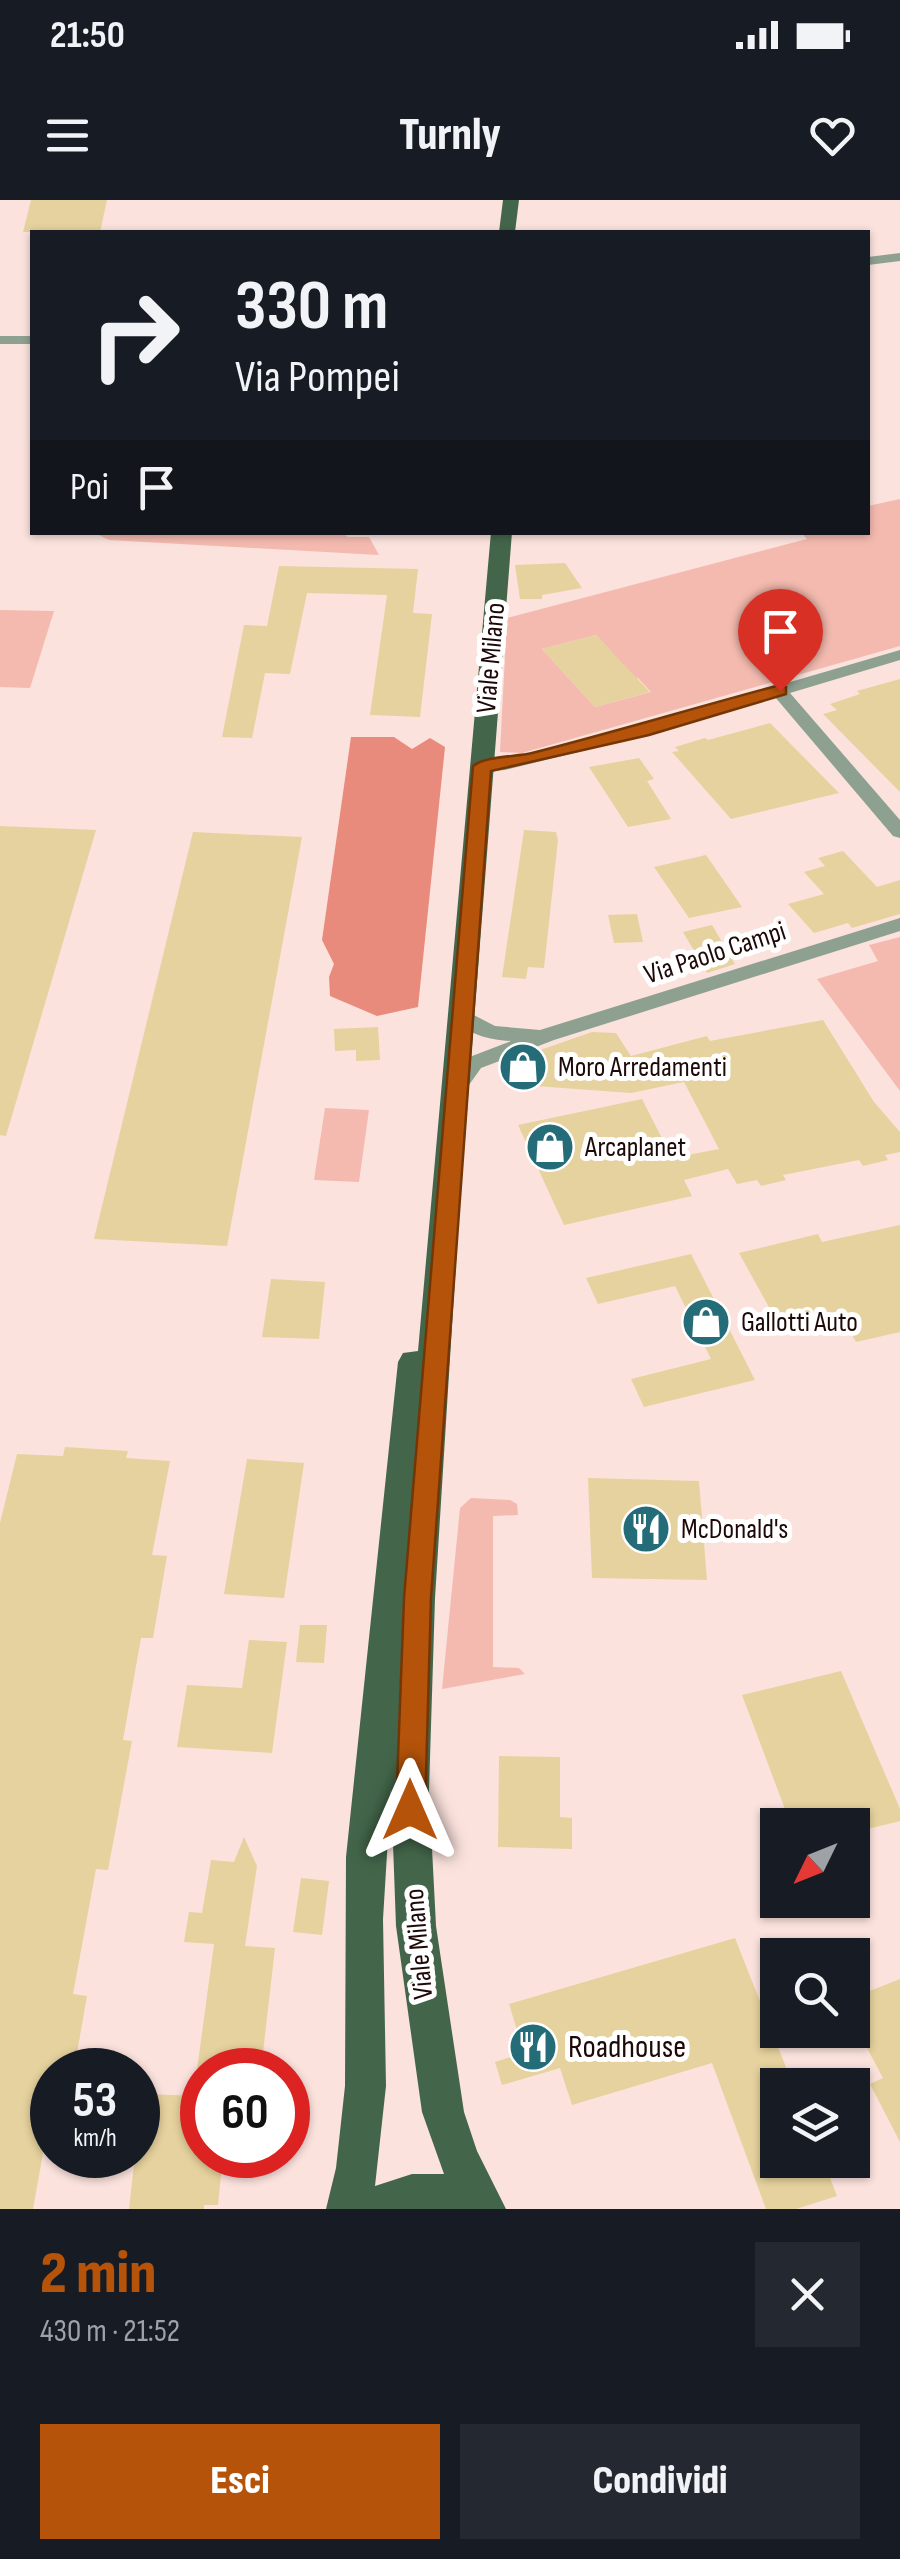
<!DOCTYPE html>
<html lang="it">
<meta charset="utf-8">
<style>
body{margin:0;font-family:"Sofia Sans Condensed",sans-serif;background:#242831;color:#f1f3f6;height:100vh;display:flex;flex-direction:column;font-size:38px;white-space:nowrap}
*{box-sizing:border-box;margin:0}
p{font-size:32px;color:#9ea1a6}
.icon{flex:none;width:55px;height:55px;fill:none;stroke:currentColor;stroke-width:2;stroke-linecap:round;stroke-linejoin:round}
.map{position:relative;height:2009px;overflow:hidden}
.details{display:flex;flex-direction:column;background:#171b24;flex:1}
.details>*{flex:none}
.hud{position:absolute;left:30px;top:30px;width:840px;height:305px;border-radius:0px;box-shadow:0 2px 8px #0004;background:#171b24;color:#f1f3f6;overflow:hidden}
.needle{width:65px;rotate:227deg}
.controls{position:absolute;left:760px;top:1608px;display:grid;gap:20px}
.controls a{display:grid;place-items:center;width:110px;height:110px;border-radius:0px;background:#171b24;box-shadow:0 2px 8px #0004;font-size:50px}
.speed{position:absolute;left:30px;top:1848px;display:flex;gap:20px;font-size:50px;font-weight:700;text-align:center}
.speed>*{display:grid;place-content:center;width:130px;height:130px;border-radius:50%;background:#171b24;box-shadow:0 2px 8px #0004;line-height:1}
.speed small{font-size:25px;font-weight:400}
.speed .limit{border:15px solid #d22;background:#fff;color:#111}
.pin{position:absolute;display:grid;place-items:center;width:85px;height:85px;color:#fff;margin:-102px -42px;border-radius:50% 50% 50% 0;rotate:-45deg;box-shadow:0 0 10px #0007}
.pin .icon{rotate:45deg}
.me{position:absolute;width:110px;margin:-55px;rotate:0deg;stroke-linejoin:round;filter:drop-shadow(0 0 8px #0008)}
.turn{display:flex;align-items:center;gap:35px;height:210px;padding:0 40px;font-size:45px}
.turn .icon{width:130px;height:130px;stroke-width:2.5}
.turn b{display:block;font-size:70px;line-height:85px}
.then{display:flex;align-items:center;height:95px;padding:0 40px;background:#0003;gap:20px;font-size:38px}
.round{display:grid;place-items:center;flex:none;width:105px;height:105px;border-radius:0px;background:#242831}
.head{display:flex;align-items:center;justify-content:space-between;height:170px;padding:0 40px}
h1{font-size:60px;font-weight:800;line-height:75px;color:#b45309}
.button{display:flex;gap:20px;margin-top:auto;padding:20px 40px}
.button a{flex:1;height:115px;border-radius:0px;background:#b45309;color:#fff;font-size:40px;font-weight:800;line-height:115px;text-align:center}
.button a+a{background:#242831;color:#f1f3f6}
.status{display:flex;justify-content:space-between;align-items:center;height:70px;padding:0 50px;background:#171b24;direction:ltr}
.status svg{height:28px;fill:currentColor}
header{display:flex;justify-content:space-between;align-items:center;height:130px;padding:0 40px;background:#171b24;font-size:45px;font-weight:800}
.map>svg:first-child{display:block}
.green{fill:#f4baaf;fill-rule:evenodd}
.forest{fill:#e88b7c}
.building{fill:#e6d29e}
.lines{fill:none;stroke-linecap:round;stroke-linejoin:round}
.minor{fill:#8ea191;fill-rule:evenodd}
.primary{fill:#43664a;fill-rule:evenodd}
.route{fill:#b45309;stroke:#753606;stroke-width:2.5}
.labels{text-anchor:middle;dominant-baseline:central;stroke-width:10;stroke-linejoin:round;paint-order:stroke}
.street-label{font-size:28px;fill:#1d0907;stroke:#fff}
.poi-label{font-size:28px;fill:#1d0907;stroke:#fff;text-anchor:start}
.near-poi-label{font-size:32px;fill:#1d0907;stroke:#fff;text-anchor:start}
</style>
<div class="status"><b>21:50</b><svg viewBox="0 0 49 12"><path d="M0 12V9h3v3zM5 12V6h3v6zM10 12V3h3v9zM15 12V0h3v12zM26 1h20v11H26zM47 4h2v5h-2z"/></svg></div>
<header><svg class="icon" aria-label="menu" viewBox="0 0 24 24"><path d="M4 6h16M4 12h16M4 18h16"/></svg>Turnly<svg class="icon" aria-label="heart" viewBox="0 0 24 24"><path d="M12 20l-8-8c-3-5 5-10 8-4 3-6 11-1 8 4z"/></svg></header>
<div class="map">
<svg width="900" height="2009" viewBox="0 0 900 2009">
<rect width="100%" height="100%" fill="#fbe2dd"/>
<g class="green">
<path d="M900,299V446L522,553L500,552L507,418L807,339L802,333L868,332V306ZM596,435L609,449L610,486L638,478L651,492L595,507L542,449Z"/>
<polygon points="95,333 342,333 348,337 369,337 379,355 109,340"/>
<polygon points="0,410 54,411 30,488 0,487"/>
<polygon points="900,737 900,891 817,779 878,761 869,745"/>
<polygon points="325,908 369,910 359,982 314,980"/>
<polygon points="471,1298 510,1300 517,1304 518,1315 493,1316 493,1467 519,1468 525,1474 442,1489 460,1308"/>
</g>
<polygon class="forest" points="351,537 394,537 412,549 430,538 445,547 418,807 377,816 330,796 329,777 334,764 322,740"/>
<g class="building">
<polygon points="31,0 107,0 100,32 23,32"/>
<polygon points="565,363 582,388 542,395 542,399 520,399 515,365"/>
<polygon points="279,366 418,369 413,413 432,414 420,517 370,515 387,395 307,393 290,474 265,473 252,538 222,537 244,425 267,426"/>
<polygon points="596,435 650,492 595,507 542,449"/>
<polygon points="900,479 900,592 823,514 837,510 830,504 860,494 857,491"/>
<polygon points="770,523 839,593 731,619 672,552 679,551 675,547 705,538 708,540"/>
<polygon points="639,558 654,579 647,581 671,619 628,627 589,567"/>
<polygon points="0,626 96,630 6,936 0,935"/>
<polygon points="524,630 556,632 558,640 544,768 528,767 526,779 502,777"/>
<polygon points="193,632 302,637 227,1046 94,1039"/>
<polygon points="843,651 877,687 900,680 900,714 852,728 848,723 814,733 788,704 824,694 804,672 825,666 818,658"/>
<polygon points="706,655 742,707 689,718 654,667"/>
<polygon points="637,714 643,742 614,743 608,715"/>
<polygon points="712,725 735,764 707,773 683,732"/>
<polygon points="823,820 874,902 900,932 900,952 885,955 888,960 863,966 859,960 783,975 786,980 761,986 757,980 737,984 728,969 684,980 692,996 564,1025 518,925 642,899 672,958 719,949 684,882 631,893 508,884 499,874 506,862 592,832 616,833 631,856 707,836 710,841"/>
<polygon points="378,827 380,860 356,861 356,850 335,851 334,829"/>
<polygon points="900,1025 900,1132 856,1142 844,1120 804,1130 795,1112 775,1118 739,1053 818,1034 822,1042"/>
<polygon points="691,1054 755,1180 644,1207 631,1179 711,1159 675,1086 598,1104 586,1078"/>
<polygon points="271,1079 325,1082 319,1139 262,1137"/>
<polygon points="65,1247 128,1251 126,1258 170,1261 152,1355 167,1356 153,1438 141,1438 123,1540 132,1541 108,1670 96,1669 73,1794 87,1796 74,1870 52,1870 52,1903 33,2009 0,2009 0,1323 17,1254 63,1256"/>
<polygon points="247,1259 304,1263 284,1398 224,1394"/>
<polygon points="588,1278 699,1281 707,1380 592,1378"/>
<polygon points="300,1425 327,1425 324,1463 296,1462"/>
<polygon points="249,1440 287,1442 272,1553 177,1547 187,1485 242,1488"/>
<polygon points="841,1471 900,1609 900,1621 852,1633 852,1625 791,1625 742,1495"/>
<polygon points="499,1556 560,1557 560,1617 572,1618 572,1649 498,1647"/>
<polygon points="244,1637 257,1666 245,1746 275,1748 261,1870 197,1870 214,1744 184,1742 189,1712 202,1713 211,1660 234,1662"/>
<polygon points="301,1678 329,1681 322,1735 293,1732"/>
<polygon points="735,1738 793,1885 778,1885 778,1960 823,1960 837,1996 796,2009 766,2009 712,1863 572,1905 560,1868 502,1885 495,1862 524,1853 509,1804"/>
<polygon points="900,1779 900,1942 870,1884 883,1878 852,1820 852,1798"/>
<polygon points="142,1894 202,1896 202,1955 223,1955 218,2005 204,2005 204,2009 129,2009"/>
</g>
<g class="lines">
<g class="minor">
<polygon points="900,53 900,61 868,65 868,57"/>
<rect x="0" y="136" width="32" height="8"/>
<polygon points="900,450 900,460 790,493 900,620 900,638 893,636 775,497 659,532 505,570 482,572 473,567 482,562 505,560 647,524"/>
<path d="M900,718V731L554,840L481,868L464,892L456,894L445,887L467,858L511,841C488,840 467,834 451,817L454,812H468L495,826L540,830Z"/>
</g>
<g class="primary">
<polygon points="503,0 519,0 515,32 499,32"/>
<path d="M491,332H512L459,1014L435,1398L429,1590L436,1726L464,1912L477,1951L506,2009H326L336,1968L345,1886L346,1657L398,1162L403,1153L418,1151ZM391,1589L396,1726L422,1912L444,1974H412L375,1986L386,1886L383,1719Z"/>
</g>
</g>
<path class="route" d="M780,485L786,487V494L649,535L491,571L431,1398L425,1610L421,1619L410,1623L400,1619L396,1610L404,1398L473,566C485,556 515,557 532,553C615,532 697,507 780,485Z"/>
<defs>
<g id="shop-disc" transform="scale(2.5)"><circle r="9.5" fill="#246c78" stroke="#fff"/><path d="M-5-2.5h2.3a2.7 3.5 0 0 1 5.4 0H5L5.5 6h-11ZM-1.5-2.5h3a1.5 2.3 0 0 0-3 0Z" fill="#fff"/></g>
<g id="restaurant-disc" transform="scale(2.5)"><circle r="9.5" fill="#246c78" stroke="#fff"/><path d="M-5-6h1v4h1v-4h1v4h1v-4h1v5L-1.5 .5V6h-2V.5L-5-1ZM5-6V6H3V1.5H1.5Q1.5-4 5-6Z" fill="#fff"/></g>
</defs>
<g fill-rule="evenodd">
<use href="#shop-disc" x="523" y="867"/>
<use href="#shop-disc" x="550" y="947"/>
<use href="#shop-disc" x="706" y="1122"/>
<use href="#restaurant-disc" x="646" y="1329"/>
<use href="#restaurant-disc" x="533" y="1847"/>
</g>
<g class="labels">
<g class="street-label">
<text transform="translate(491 458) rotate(-85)">Viale Milano</text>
<text transform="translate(715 753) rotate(-18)">Via Paolo Campi</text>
<text transform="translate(419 1744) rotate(-95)">Viale Milano</text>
</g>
<g class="poi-label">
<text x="558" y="867">Moro Arredamenti</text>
<text x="585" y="947">Arcaplanet</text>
<text x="741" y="1122">Gallotti Auto</text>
<text x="681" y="1329">McDonald's</text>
</g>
<g class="near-poi-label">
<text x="568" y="1847">Roadhouse</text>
</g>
</g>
</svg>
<div class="controls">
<a><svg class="needle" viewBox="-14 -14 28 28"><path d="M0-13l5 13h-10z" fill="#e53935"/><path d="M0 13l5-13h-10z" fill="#9ea1a6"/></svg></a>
<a><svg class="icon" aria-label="search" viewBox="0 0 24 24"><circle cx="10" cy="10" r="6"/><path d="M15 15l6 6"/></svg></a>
<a><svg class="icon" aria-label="layers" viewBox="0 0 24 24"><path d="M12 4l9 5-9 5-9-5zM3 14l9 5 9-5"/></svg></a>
</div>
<div class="speed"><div>53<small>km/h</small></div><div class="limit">60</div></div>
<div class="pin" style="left:780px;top:491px;background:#d93025"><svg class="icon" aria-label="arrive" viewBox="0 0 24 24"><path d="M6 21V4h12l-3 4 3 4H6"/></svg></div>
<svg class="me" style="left:410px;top:1610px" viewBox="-20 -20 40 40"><path d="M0-17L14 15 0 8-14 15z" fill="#b45309" stroke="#fff" stroke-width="4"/></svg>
<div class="hud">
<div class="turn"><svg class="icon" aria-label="right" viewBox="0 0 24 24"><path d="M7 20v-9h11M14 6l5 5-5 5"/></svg><div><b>330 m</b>Via Pompei</div></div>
<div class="then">Poi<svg class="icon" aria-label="arrive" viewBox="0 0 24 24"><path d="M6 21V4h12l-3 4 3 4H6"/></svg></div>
</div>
</div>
<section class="details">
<div class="head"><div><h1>2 min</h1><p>430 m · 21:52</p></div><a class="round"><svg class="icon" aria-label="close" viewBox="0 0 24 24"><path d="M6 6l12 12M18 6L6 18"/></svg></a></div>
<div class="button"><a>Esci</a><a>Condividi</a></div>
</section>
